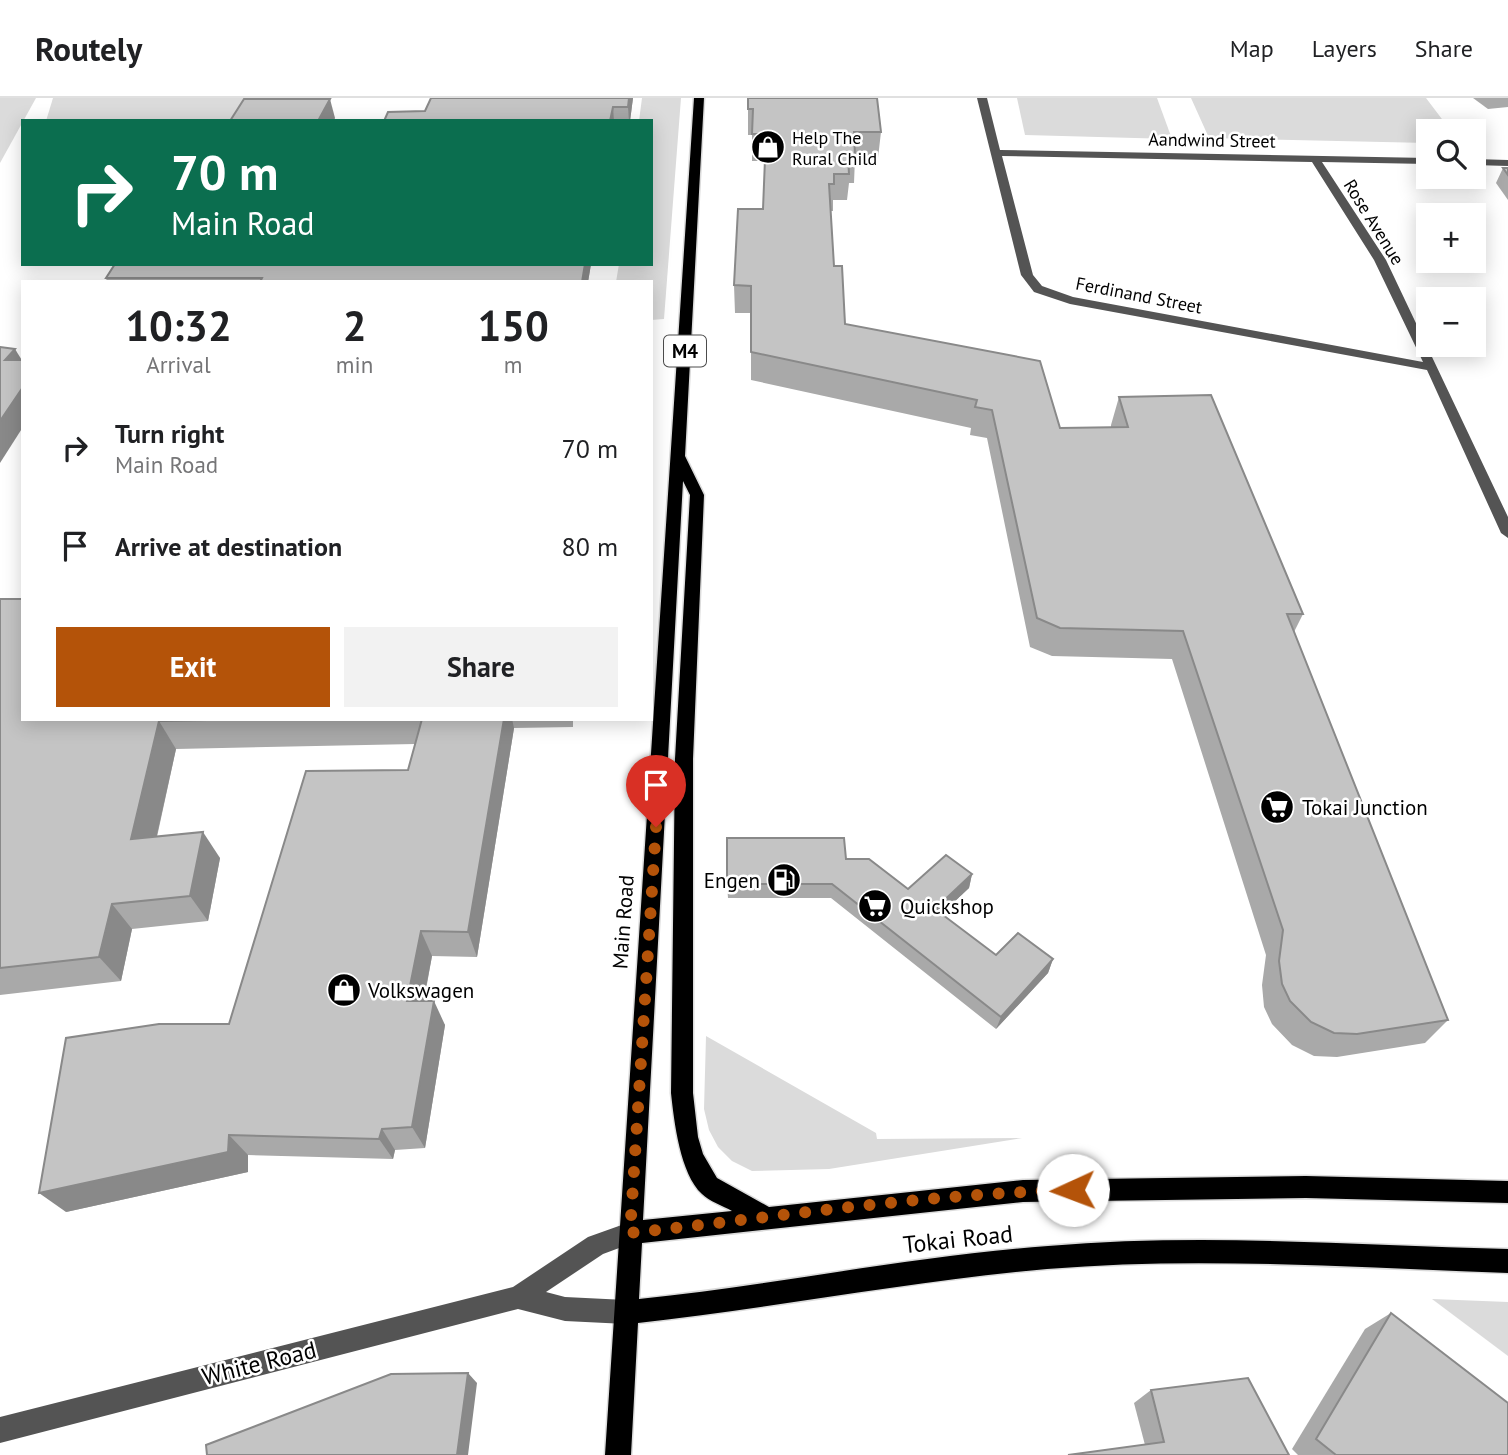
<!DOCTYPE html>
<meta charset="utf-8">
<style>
body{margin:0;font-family:"PT Sans",sans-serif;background:#f2f2f2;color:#202124;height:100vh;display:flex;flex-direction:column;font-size:26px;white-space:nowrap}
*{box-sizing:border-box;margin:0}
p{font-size:23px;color:#757577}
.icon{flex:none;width:38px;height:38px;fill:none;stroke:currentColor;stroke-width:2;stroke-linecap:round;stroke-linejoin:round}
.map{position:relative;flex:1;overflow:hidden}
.panel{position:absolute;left:21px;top:182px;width:632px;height:441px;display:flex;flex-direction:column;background:#fff;border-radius:0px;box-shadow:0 4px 18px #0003}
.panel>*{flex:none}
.banner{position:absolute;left:21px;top:21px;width:632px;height:147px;border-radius:0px;box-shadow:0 4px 18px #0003;background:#0b6e4f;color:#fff;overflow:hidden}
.controls{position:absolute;left:1416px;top:21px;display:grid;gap:14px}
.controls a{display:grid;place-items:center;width:70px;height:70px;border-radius:0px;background:#fff;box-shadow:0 4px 18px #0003;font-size:35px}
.pin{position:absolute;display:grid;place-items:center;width:60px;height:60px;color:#fff;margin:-72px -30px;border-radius:50% 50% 50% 0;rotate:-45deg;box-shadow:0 0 7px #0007}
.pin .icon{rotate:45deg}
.me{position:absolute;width:77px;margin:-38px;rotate:268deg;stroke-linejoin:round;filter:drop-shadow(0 0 5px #0008)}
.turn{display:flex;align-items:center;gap:24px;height:147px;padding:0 35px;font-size:32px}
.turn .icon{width:91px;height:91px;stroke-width:2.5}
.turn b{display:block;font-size:49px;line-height:60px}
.eta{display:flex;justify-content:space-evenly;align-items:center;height:119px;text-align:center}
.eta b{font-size:42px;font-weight:700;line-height:49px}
.action{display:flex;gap:14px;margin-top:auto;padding:14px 35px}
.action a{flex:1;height:80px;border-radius:0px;background:#b45309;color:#fff;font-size:28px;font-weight:700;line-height:80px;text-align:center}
.action a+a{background:#f2f2f2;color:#202124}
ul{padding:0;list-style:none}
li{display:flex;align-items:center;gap:21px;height:98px;padding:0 35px}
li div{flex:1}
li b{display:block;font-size:26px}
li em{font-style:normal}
header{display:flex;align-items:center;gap:42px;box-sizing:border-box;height:98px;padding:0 35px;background:#fff;border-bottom:2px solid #e0e0e0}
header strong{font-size:33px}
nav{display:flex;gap:38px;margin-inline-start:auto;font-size:24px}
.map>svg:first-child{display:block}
.green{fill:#dbdbdb}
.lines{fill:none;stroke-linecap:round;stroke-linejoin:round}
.major-casing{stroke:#dbdbdb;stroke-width:3}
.minor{fill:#545454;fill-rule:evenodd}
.major{fill:#000;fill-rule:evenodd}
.wall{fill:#a9a9a9}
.shaded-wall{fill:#898989}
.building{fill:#c4c4c4;stroke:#898989;stroke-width:2}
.route{stroke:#b45309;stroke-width:12;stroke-dasharray:0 21.6}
.labels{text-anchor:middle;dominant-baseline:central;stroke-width:5;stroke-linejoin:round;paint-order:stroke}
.far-poi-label{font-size:18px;fill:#000;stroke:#fff;text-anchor:start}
.far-street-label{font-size:18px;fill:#000;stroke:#fff}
.shield{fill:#fff;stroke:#4c4c4c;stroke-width:2}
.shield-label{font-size:19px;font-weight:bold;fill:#000}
.poi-label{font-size:21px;fill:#000;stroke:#fff;text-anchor:start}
.street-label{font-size:21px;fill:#000;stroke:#fff}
.near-street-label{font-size:24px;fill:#000;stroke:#fff}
</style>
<header>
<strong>Routely</strong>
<nav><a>Map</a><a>Layers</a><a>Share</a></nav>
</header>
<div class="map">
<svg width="1508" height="1357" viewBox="0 0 1508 1357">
<rect width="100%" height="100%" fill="#fff"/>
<g class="green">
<polygon points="0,0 36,0 0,65"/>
<polygon points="53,0 288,0 287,17 224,23 46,23"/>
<polygon points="642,0 681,0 664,221 651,222 651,184 616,184 619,166 651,166 651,23 639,23"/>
<polygon points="1017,0 1157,0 1172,41 1025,37"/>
<polygon points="1191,0 1426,0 1451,33 1428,33 1428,45 1209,40"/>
<polygon points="706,938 876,1035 877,1041 1022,1040 829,1071 752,1073 732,1063 718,1049 709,1032 704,1011"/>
<polygon points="1432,1201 1508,1204 1508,1258"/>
</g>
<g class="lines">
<g class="major-casing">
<path id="major" d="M694,0H704L685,358L704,397L693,661V995L698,1039L703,1056L717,1080L769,1109L1023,1082L1306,1078L1508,1083V1105L1306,1100L1023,1104L642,1145L639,1201C776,1187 911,1158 1048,1148C1201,1135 1355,1147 1508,1151V1175C1355,1170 1200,1158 1047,1171C910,1183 775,1210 638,1225L631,1357H605ZM683,383L690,397L675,661L671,995C674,1023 680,1076 702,1096C709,1103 723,1108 732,1113L643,1122Z"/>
</g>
<g class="minor">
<path d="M977,0H987L1000,52L1428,60V66L1322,64L1386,162L1508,419V440L1501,435L1427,272L1070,206L1034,194L1021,177ZM1002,58L1312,64L1374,162L1423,264L1073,199L1042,188L1033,177Z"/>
<polygon points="1474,61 1508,62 1508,68 1474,67"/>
<polygon points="630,1124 638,1127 641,1135 638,1143 603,1156 546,1194 565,1199 626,1202 634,1206 638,1214 634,1222 626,1226 565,1223 518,1211 0,1345 0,1319 513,1189 588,1139"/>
</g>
<use href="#major" class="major"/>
</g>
<g class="wall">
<polygon points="431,0 633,0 630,23 384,23 425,13"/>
<polygon points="748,0 881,34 878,60 855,60 854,85 849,85 847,102 833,102 833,113 830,113 834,168 845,226 1060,330 1111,329 1111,327 1119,299 1303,516 1294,534 1448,922 1425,945 1337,959 1314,958 1292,947 1272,926 1264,909 1262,887 1266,857 1172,561 1052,558 1030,549 987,340 970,337 971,330 751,282 751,215 735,215 734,187 763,111 765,63 752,63 752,37 748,37"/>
<polygon points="1473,0 1508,0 1508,9 1488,11"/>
<polygon points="1503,70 1508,70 1508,102 1496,85"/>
<polygon points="115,166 591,166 588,184 107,184 106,180"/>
<polygon points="0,501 23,621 573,621 573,629 514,630 477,859 432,858 424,903 445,927 425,1050 395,1052 393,1061 248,1057 248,1074 66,1114 229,926 408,672 415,646 176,651 157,739 220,760 208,823 132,831 121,883 0,897"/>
<polygon points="846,761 908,791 972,776 969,790 941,816 996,857 1053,861 1048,875 996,931 831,800 728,800 727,786"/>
<polygon points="1391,1215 1508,1357 1298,1357 1292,1351 1365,1231"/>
<polygon points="1151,1292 1289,1357 1145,1347 1134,1305"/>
</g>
<g class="shaded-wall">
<polygon points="629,0 633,0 630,23 629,23 628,9"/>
<polygon points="330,1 335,20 334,23 318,23"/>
<polygon points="613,9 614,23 610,23"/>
<polygon points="585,166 591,166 588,184 582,184"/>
<polygon points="15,251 23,264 5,262"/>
<polygon points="23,289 23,329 0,365 0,323"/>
<polygon points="504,621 512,621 514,630 477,859 468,834"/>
<polygon points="159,623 176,651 150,768 131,741"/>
<polygon points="203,734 220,760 208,823 190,798"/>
<polygon points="972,776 969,790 932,825 935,811"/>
<polygon points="112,806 132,831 121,883 99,859"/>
<polygon points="421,833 432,858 419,926 407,903"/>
<polygon points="1053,861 1048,875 996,931 1001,919"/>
<polygon points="434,903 445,927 425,1050 412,1029"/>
<polygon points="382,1031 395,1052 393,1061 379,1041"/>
<polygon points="229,1037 248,1057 248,1074 66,1114 39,1095"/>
<polygon points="468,1275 477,1285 468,1357 457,1357"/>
</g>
<g class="building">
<polygon points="431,0 629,0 628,9 613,9 610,23 384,23 388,14 425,13"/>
<polygon points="748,0 877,0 881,34 854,34 855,58 848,58 849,76 834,76 834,86 829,86 834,168 842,168 845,226 1040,263 1060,330 1128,329 1119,299 1211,297 1303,516 1287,516 1448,922 1357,936 1334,935 1311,924 1290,903 1282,886 1279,863 1283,832 1183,533 1060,530 1037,520 992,312 975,309 977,302 751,254 751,188 734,187 738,111 763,111 766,36 752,36 753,11 748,11"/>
<polygon points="244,1 330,1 318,23 230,23"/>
<polygon points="1503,70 1508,70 1508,77"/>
<polygon points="115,166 585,166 582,184 260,184 262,180 106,180"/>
<polygon points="0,249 15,251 5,262 23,262 23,289 0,323"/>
<polygon points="0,501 23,501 23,621 260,621 159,623 131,741 203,734 190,798 112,806 99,859 0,870"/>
<polygon points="422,621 504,621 468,834 421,833 407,903 434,903 412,1029 382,1031 379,1041 229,1037 228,1054 39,1095 66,940 159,926 229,926 306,673 408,672"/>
<polygon points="727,740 844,740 846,761 869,761 908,791 946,757 972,776 935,811 996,857 1018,835 1053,861 1001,919 832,786 727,786"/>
<polygon points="1391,1215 1508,1305 1508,1357 1336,1357 1316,1341"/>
<polygon points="468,1275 457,1357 207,1357 206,1347 391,1276"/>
<polygon points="1248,1280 1289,1357 1068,1357 1164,1344 1151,1292"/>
</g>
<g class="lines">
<path class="route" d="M656,729L630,1135C777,1119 925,1096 1073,1092"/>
</g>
<defs>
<g id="shop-disc" transform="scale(1.75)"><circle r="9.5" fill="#000" stroke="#fff"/><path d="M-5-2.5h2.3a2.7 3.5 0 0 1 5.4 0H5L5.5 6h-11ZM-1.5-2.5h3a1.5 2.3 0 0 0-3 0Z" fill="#fff"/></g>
<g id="supermarket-disc" transform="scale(1.75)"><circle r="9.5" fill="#000" stroke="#fff"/><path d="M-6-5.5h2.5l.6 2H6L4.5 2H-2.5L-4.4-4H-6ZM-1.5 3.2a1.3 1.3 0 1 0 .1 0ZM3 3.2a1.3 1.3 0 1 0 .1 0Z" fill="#fff"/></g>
<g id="fuel-disc" transform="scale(1.75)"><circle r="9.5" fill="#000" stroke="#fff"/><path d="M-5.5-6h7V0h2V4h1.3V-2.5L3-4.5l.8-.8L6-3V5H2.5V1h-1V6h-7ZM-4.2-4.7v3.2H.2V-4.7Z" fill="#fff"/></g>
</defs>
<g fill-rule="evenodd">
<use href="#shop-disc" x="768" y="49"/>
<use href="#supermarket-disc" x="1277" y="709"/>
<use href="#fuel-disc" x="784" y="782"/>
<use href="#supermarket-disc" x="875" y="808"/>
<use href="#shop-disc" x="344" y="892"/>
</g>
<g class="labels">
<g class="far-poi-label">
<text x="792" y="39">Help The<tspan x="792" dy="21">Rural Child</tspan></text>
</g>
<g class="far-street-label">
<text transform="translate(1212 42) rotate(1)">Aandwind Street</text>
<text transform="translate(1374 124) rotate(58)">Rose Avenue</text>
<text transform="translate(1139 197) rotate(11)">Ferdinand Street</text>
</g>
<rect class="shield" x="664" y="237.5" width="42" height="31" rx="5"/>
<g class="shield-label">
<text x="685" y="253">M4</text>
</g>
<g class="poi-label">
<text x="1302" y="709">Tokai Junction</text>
<text x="760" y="782" text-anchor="end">Engen</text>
<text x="900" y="808">Quickshop</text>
<text x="368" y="892">Volkswagen</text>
</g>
<g class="street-label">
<text transform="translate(623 824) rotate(-86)">Main Road</text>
</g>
<g class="near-street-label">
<text transform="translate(958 1141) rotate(-6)">Tokai Road</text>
<text transform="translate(259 1265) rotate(-14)">White Road</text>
</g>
</g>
</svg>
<div class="controls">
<a><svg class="icon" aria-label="search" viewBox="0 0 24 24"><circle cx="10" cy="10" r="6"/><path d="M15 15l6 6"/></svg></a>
<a>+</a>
<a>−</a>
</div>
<div class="pin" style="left:656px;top:729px;background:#d93025"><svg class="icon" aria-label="arrive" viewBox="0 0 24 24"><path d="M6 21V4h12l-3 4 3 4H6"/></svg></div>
<svg class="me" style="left:1073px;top:1092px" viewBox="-20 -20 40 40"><circle r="19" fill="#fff"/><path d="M0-13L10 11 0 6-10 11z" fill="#b45309"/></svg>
<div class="banner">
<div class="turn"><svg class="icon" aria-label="right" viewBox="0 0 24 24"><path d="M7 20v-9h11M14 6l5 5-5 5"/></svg><div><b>70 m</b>Main Road</div></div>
</div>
<section class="panel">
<div class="eta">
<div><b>10:32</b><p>Arrival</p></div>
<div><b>2</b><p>min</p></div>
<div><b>150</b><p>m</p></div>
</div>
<ul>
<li><svg class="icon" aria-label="right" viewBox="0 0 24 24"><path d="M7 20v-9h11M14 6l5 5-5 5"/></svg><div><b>Turn right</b><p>Main Road</p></div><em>70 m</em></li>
<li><svg class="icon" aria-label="arrive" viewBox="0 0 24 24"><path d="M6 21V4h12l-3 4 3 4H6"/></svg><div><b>Arrive at destination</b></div><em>80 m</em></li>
</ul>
<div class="action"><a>Exit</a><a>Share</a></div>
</section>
</div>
